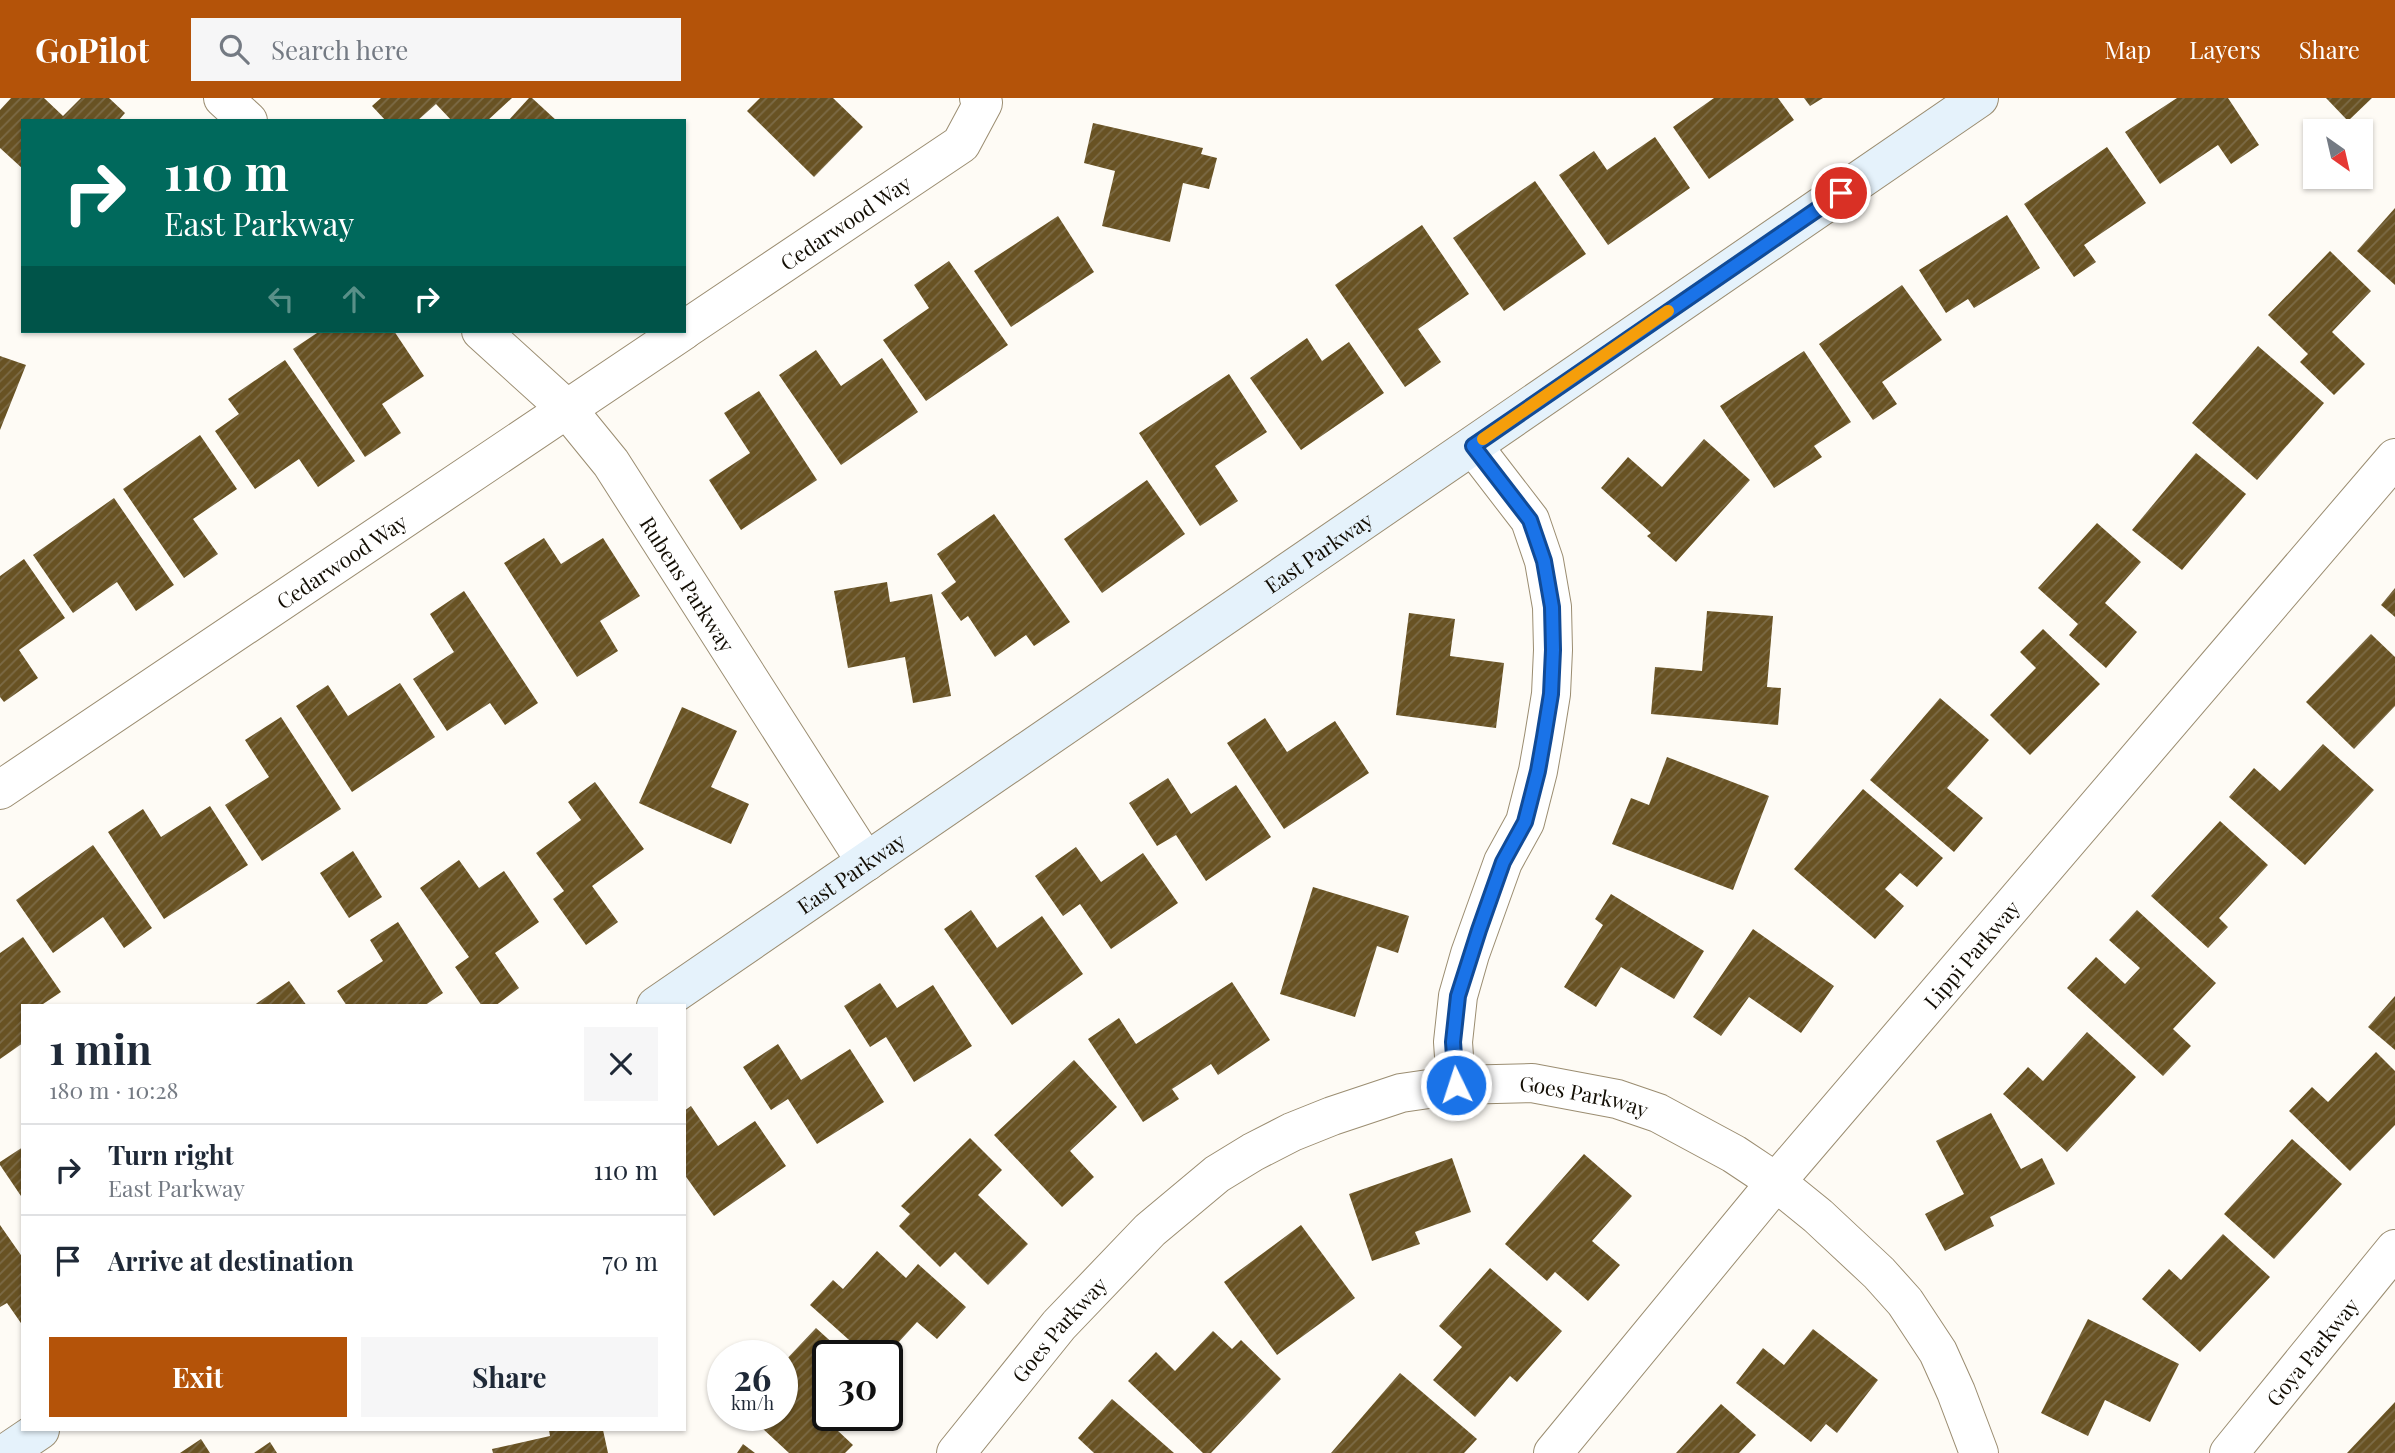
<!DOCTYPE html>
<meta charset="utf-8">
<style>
body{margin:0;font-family:"Playfair Display",serif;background:#f6f6f7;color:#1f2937;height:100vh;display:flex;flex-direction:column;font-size:26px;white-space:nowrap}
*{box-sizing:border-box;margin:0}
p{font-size:23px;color:#747a83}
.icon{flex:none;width:38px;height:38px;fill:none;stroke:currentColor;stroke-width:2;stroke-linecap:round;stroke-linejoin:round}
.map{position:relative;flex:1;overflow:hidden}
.details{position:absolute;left:21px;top:906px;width:665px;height:427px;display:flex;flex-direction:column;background:#fff;border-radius:0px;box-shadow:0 2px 5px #0004}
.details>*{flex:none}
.guide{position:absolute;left:21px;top:21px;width:665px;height:214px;border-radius:0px;box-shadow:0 2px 5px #0004;background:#00695c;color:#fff;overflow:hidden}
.needle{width:46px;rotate:146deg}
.tools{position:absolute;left:2303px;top:21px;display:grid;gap:14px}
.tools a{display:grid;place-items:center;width:70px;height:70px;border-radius:0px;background:#fff;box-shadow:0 2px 5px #0004;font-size:35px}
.speed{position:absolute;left:707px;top:1242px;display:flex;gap:14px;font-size:35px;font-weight:700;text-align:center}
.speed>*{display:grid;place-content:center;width:91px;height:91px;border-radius:50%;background:#fff;box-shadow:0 2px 5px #0004;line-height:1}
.speed small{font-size:18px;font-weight:400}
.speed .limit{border:4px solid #111;border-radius:10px;background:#fff;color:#111}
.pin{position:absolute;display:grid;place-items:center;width:60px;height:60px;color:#fff;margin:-30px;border:4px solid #fff;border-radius:50%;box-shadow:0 2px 7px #0007}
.me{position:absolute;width:77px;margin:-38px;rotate:356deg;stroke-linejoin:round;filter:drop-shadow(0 0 5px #0008)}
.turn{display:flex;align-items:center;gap:24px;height:147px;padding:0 28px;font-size:32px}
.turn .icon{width:91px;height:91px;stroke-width:2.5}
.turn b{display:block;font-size:49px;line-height:60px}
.lanes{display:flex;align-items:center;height:66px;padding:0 28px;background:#0003;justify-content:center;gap:35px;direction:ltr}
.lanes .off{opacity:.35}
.round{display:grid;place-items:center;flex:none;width:74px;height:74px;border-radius:0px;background:#f6f6f7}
.head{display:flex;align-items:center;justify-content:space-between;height:119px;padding:0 28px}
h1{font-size:42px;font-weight:700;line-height:52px}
.button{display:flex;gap:14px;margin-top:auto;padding:14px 28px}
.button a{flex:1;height:80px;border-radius:0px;background:#b45309;color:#fff;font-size:28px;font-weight:700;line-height:80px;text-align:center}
.button a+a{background:#f6f6f7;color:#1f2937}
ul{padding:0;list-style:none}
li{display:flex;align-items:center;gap:21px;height:91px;padding:0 28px;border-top:2px solid #e0e1e3}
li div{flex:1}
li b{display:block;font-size:26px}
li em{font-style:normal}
header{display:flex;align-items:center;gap:42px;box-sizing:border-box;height:98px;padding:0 35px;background:#b45309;color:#fff}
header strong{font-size:33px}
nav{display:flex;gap:38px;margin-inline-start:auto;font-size:24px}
.search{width:490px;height:63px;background:#f6f6f7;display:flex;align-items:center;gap:18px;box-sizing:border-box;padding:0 24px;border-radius:0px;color:#747a83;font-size:26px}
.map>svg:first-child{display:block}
.building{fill:url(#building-hatch)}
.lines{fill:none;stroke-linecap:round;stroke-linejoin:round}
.street-casing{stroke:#9b8d71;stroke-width:40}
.secondary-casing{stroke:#9b8d71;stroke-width:40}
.street{stroke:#fff;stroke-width:38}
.secondary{stroke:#e5f2fb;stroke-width:38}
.route-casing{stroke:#114b97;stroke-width:18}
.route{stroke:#1a73e8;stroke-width:12}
.slow{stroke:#f59e0b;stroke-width:12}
.labels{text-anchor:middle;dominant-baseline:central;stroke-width:7;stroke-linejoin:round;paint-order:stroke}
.street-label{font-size:21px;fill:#130e04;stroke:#fff}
</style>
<header>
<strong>GoPilot</strong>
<div class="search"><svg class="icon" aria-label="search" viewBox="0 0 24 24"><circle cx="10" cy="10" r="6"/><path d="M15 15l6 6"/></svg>Search here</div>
<nav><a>Map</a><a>Layers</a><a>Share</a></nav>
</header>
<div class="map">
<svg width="2395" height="1355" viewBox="0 0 2395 1355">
<defs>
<pattern id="building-hatch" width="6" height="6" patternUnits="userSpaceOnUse" patternTransform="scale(1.75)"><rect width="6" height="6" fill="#685223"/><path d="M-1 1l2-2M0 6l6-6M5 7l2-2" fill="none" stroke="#7c6b47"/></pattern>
</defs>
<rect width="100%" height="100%" fill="#fefbf5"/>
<g class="building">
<polygon points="11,0 44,0 63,18 81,0 109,0 125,15 118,23 23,23 23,71 0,50 0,12"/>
<polygon points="381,0 512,0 487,23 452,23 436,6 417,23 386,23 372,8"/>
<polygon points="529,0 532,0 557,23 508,23"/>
<polygon points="760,0 833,0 863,29 814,79 747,13"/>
<polygon points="1714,0 1778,0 1794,22 1709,81 1673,29"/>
<polygon points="1804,0 1823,0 1810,8"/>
<polygon points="2177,0 2228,0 2259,47 2231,66 2218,47 2160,86 2125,34"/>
<polygon points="2326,0 2372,0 2348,23"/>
<polygon points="1093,25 1203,50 1201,56 1217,60 1209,91 1183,85 1170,144 1102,128 1115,73 1084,65"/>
<polygon points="1655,39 1690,90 1608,147 1559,77 1594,53 1607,72"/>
<polygon points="2107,49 2146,105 2084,147 2096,164 2074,179 2024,106"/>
<polygon points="1535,83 1586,156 1504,213 1453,140"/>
<polygon points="2395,110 2395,187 2357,153"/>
<polygon points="2007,117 2040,170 1974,210 1968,201 1946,215 1919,172"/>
<polygon points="1058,118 1094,174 1011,229 974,173"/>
<polygon points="1422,127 1469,196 1418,231 1441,264 1405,289 1335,187"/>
<polygon points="2330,153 2371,193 2332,234 2365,266 2334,297 2300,264 2308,256 2268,217"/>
<polygon points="949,163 1008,247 926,303 883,242 929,210 914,187"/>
<polygon points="1902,187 1942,242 1882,284 1897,306 1873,322 1819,246"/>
<polygon points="320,233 394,233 424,278 382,306 401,335 365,359 293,251"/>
<polygon points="1307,240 1322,263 1349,244 1384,295 1301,352 1250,280"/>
<polygon points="2258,248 2324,305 2257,382 2192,325"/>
<polygon points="816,252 841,288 882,260 918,314 841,367 779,277"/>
<polygon points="1804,253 1851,324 1814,348 1822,359 1774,390 1720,308"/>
<polygon points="0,258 26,267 0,332"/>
<polygon points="285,262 355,363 318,389 299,361 255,391 215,333 239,316 228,301"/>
<polygon points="1229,276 1267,334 1215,368 1238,403 1200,428 1139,335"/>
<polygon points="759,293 817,382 741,432 709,382 750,355 724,315"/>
<polygon points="200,337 237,391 193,421 218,456 184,480 123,391"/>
<polygon points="1704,341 1750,382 1676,464 1647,438 1651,435 1601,390 1628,359 1662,389"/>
<polygon points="2196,355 2246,396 2182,472 2132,432"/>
<polygon points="1147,382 1185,436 1102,495 1064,441"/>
<polygon points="114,400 174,487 136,513 117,484 73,515 33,457"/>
<polygon points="994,416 1070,524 1034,548 1026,537 995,559 968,518 961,523 941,495 956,484 937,456"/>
<polygon points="2097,425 2141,464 2105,505 2137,534 2106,570 2069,537 2078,526 2038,490"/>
<polygon points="544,440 561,466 603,440 640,498 600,523 618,553 577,579 504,465"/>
<polygon points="24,461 65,520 19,552 38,580 4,604 0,599 0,478"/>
<polygon points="887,484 890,504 932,496 951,598 913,605 905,559 848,570 834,493"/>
<polygon points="2395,490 2395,519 2381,507"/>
<polygon points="464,493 538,605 505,627 490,605 447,633 413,581 454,554 430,516"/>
<polygon points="1707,513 1773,518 1767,589 1781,590 1778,627 1651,616 1655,569 1702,573"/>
<polygon points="1409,515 1455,521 1450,558 1504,565 1496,630 1396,617"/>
<polygon points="2043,531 2100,586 2030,657 1990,617 2036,570 2020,554"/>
<polygon points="2371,536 2395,559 2395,608 2354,651 2306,604"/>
<polygon points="400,585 435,639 352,694 296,608 328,587 348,618"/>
<polygon points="1940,600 1989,642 1947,690 1983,720 1954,754 1870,682"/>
<polygon points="682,609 737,633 711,689 749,706 731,746 639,705"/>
<polygon points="281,619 341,711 262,763 225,707 269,679 245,642"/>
<polygon points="1265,620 1287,654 1335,623 1369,675 1284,731 1227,645"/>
<polygon points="2323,646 2374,692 2305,767 2229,699 2254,670 2280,693"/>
<polygon points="1667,659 1769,698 1733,792 1612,746 1631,700 1649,707"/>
<polygon points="1168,680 1191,716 1236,687 1271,739 1206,783 1176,737 1157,748 1129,705"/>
<polygon points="595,684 644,751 592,788 618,824 586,847 553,801 564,793 536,755 581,722 568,704"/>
<polygon points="1863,691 1943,760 1917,789 1900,775 1885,791 1904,808 1875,841 1794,771"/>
<polygon points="210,708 248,767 164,821 108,734 143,711 161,739"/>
<polygon points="2220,723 2268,767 2219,820 2228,829 2208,850 2151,798"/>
<polygon points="93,747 152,830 124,850 103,819 53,855 16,802"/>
<polygon points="1076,749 1101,784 1143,755 1178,805 1111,851 1080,806 1063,818 1035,778"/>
<polygon points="353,753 382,799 349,820 320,775"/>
<polygon points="459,762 479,790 504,773 539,824 495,855 519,890 495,908 482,908 455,869 469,859 420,790"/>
<polygon points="1313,789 1409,818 1398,855 1377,848 1355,919 1280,896"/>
<polygon points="1611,796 1704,853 1674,901 1621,869 1596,909 1564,889 1603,827 1595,821"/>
<polygon points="971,812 997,850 1042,818 1083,876 1012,927 944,831"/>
<polygon points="2137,812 2216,885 2173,931 2191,948 2163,978 2067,890 2096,859 2125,886 2140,870 2109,842"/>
<polygon points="398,824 443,895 424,908 347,908 337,893 383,863 370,842"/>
<polygon points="1753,831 1834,888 1801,935 1749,899 1721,938 1693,919"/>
<polygon points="23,839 61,894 40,908 23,908 23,945 0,961 0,855"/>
<polygon points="289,883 307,908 253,908"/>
<polygon points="1232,884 1270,942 1218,977 1211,966 1172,991 1179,1001 1143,1024 1088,941 1119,920 1136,946"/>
<polygon points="880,885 897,910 933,887 972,948 914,984 886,939 870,949 844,908"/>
<polygon points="2395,898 2395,952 2368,929"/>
<polygon points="2087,934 2136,979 2067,1054 2003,996 2028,969 2043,983"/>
<polygon points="778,946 801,982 850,951 884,1004 817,1046 788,1001 771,1012 743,969"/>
<polygon points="2376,954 2395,973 2395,1027 2350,1073 2289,1013 2312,989 2328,1004"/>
<polygon points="1074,962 1117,1009 1070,1053 1094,1079 1062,1109 994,1037"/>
<polygon points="691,1008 718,1048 755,1023 786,1068 714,1118 684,1076 684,1013"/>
<polygon points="1991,1015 2021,1071 2042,1060 2055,1086 1990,1119 1994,1128 1945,1153 1925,1116 1964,1096 1936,1043"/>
<polygon points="970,1040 1002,1072 978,1097 1028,1146 988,1187 955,1154 940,1169 899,1128 910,1116 901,1108"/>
<polygon points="2292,1041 2342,1086 2274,1161 2224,1116"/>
<polygon points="23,1049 23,1101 0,1067 0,1064"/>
<polygon points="1584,1056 1632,1098 1592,1143 1620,1167 1588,1203 1555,1174 1547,1183 1505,1146"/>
<polygon points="1452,1060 1471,1114 1415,1134 1420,1146 1372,1163 1349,1096"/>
<polygon points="0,1127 23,1160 23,1228 7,1205 0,1209"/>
<polygon points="1301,1127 1355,1200 1277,1257 1224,1184"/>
<polygon points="2223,1136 2270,1179 2200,1254 2142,1201 2169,1171 2181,1182"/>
<polygon points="877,1153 906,1180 918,1166 966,1209 937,1241 917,1224 886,1258 867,1258 810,1207 833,1182 843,1191"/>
<polygon points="1490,1170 1562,1233 1517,1284 1510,1278 1475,1319 1433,1282 1462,1249 1439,1228"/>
<polygon points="2088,1221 2179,1266 2150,1324 2105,1302 2088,1338 2041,1315"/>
<polygon points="816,1230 847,1258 828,1258 828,1307 820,1316 853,1347 845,1355 789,1355 749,1318 782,1318 782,1266"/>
<polygon points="1813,1231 1878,1282 1837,1335 1826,1326 1811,1344 1736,1285 1763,1250 1784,1267"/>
<polygon points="1213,1233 1232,1251 1241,1242 1281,1281 1211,1355 1203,1355 1128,1283 1156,1254 1175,1273"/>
<polygon points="1400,1275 1477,1341 1464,1355 1331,1355"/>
<polygon points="1112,1301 1174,1355 1094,1355 1078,1340"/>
<polygon points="2395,1304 2395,1355 2347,1355"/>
<polygon points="1721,1306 1756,1337 1739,1355 1676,1355"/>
<polygon points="549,1332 603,1332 608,1355 493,1355 492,1351 550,1338"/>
<polygon points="201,1341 210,1355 180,1355"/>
<polygon points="270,1344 277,1355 254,1355"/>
<polygon points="743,1346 755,1355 737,1355"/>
</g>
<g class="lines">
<g class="street-casing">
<g id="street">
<polyline points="223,0 248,23"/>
<path id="s1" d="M684,232L961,46L983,5L979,0"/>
<path id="s2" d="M481,233L567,311L611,365L866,764"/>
<path id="s3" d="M0,692L683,233"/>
<polyline points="1456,987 1453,944 1458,898 1470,856 1503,764 1525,724 1538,673 1544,639 1551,596 1553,552 1552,509 1544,463 1530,422 1473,348"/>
<path id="s4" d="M956,1355L1059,1227L1150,1132L1217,1076L1253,1054L1292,1034L1332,1018L1401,995L1456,987L1532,985L1617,1001L1658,1015L1734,1056L1776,1084L1818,1118L1879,1175L1905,1204L1938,1254L1956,1294L1979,1355"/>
<path id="s5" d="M1553,1355L1776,1084L2395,360"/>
<path id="s6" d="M2229,1355L2395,1151"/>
</g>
</g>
<g class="secondary-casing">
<g id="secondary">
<path id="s7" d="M656,908L1979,0"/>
<polyline points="6,1355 40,1332"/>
</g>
</g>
<use href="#street" class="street"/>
<use href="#secondary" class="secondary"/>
</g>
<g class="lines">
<g class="route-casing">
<polyline id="route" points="1456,987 1453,944 1458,898 1479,832 1503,764 1525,724 1538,673 1544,639 1551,596 1553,552 1552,509 1544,463 1530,422 1473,348 1841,95"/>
</g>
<use href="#route" class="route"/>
<polyline class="slow" points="1483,341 1668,213"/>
</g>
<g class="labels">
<g class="street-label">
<text stroke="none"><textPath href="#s1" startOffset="194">Cedarwood Way</textPath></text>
<text stroke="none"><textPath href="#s7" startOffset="803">East Parkway</textPath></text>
<text stroke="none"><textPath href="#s3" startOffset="411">Cedarwood Way</textPath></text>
<text stroke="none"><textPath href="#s2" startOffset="329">Rubens Parkway</textPath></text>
<text stroke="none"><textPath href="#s7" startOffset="236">East Parkway</textPath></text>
<text stroke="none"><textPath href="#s5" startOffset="651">Lippi Parkway</textPath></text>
<text stroke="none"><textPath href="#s4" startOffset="770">Goes Parkway</textPath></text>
<text stroke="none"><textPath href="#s4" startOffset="161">Goes Parkway</textPath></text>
<text stroke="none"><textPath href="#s6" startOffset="131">Goya Parkway</textPath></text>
</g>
</g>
</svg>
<div class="tools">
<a><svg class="needle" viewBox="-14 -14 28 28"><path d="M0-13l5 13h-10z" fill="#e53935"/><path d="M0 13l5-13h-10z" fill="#747a83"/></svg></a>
</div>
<div class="speed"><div>26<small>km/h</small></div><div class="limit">30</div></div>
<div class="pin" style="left:1841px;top:95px;background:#d93025"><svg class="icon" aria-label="arrive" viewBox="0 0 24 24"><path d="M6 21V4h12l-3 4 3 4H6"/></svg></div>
<svg class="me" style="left:1456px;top:987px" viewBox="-20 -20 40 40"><circle r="17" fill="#1a73e8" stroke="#fff" stroke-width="3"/><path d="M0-11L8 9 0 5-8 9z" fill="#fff"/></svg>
<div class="guide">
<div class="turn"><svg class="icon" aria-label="right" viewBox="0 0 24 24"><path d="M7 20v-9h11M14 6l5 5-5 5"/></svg><div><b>110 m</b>East Parkway</div></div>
<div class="lanes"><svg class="icon off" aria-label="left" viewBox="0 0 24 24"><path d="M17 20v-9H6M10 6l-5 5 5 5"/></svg><svg class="icon off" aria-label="ahead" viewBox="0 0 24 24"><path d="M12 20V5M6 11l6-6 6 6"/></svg><svg class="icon" aria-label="right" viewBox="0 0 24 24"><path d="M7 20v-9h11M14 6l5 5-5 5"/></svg></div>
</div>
<section class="details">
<div class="head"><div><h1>1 min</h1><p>180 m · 10:28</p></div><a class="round"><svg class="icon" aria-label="close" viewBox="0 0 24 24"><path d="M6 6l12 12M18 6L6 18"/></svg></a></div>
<ul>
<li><svg class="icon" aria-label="right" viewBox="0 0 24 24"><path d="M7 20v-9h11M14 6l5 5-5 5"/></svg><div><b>Turn right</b><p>East Parkway</p></div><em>110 m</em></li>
<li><svg class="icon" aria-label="arrive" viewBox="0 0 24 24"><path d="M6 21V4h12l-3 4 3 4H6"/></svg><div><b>Arrive at destination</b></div><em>70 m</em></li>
</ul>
<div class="button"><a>Exit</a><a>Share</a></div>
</section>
</div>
